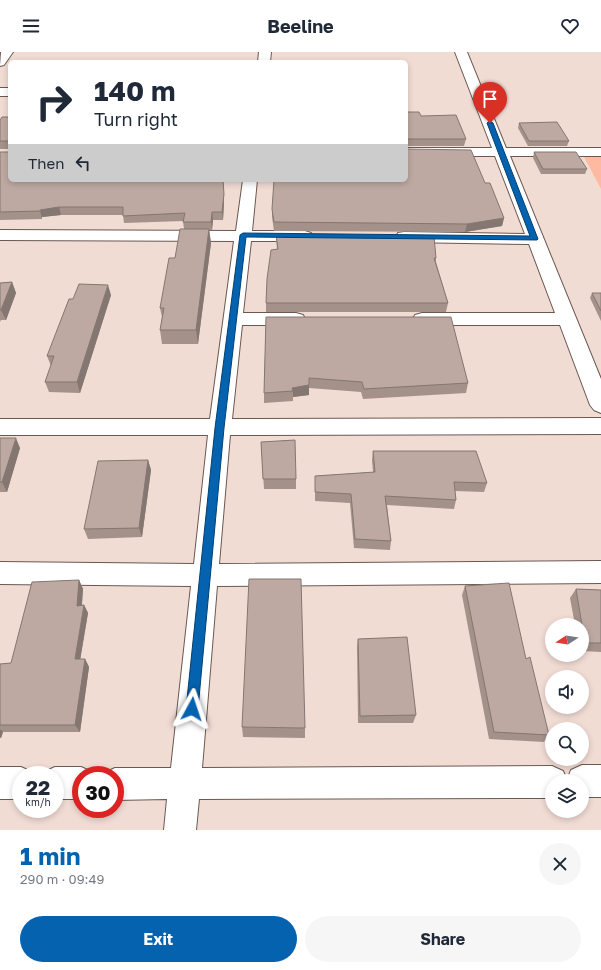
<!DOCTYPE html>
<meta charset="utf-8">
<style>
body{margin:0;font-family:"Golos Text",sans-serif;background:#f6f6f7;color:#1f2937;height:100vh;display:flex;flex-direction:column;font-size:15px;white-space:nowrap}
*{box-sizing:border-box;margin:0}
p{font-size:13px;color:#747a83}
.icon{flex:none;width:22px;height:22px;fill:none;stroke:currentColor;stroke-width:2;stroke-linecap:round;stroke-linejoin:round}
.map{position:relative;height:778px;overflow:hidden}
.drawer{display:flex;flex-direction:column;background:#fff;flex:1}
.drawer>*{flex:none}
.banner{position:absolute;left:8px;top:8px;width:400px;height:122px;border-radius:6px;box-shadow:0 2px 6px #0003;background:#fff;color:#1f2937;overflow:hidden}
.needle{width:26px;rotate:258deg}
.tools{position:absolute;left:545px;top:566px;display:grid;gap:8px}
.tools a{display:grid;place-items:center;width:44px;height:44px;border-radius:50%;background:#fff;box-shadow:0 2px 6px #0003;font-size:20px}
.speed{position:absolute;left:12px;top:714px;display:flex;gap:8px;font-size:20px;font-weight:700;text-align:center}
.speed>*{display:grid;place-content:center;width:52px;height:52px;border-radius:50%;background:#fff;box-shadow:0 2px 6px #0003;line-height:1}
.speed small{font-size:10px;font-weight:400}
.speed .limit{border:6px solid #d22;background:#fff;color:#111}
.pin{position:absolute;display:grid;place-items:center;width:34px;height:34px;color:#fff;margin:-41px -17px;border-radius:50% 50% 50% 0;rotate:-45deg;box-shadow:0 0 4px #0007}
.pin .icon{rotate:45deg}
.me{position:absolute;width:44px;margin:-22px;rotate:5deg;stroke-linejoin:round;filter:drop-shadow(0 0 3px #0008)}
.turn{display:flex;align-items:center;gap:14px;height:84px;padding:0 20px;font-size:18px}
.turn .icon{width:52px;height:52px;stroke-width:2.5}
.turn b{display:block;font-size:28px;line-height:34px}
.then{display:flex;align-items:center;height:38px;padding:0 20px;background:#0003;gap:8px;font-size:15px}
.round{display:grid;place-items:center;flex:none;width:42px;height:42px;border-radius:21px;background:#f6f6f7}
.headline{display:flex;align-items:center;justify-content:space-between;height:68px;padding:0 20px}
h1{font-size:24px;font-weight:700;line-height:30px;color:#0562af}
.primary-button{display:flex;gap:8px;margin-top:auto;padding:8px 20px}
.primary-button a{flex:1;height:46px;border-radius:24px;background:#0562af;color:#fff;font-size:16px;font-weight:700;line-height:46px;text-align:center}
.primary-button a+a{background:#f6f6f7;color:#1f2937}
header{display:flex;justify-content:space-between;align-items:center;height:52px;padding:0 20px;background:#fff;font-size:18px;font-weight:700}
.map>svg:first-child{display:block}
.green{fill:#febaa0}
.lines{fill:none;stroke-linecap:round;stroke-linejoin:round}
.minor-casing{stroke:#6a5851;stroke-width:2}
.minor{fill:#fff;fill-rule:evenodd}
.wall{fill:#a3918a}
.shaded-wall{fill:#847671}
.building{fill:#bda9a1;stroke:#847671}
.route{fill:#0562af;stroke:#034072}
</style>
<header><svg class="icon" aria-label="menu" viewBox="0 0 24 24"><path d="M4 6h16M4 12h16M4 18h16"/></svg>Beeline<svg class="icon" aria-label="heart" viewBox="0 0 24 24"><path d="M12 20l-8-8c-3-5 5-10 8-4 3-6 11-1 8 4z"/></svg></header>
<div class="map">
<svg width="601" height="778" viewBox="0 0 601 778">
<rect width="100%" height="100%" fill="#f1dcd4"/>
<polygon class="green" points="601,104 601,137 584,105"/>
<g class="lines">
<g class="minor-casing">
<g id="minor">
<polygon points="1,0 13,0 4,13 0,14"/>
<polygon points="259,0 271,0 270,10 258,10"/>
<polygon points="455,0 467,0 506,96 601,96 601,104 510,104 601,327 601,361 594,358 590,353 560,273 422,273 415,271 413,267 415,263 422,261 555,261 529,192 404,190 398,189 396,185 398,181 404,180 525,182 495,104 406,104 406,96 492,96"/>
<rect x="0" y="36" width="10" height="8"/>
<polygon points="243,128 257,128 252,179 305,179 311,181 313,184 311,187 305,189 251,189 243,261 296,261 303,263 305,267 303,271 296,273 242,273 232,367 601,366 601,382 230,383 219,512 601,509 601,531 217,534 202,716 552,714 563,719 567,728 571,718 582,713 601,713 601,745 582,745 582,729 552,729 552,746 199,747 196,778 164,778 167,747 115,748 115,723 103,723 104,721 115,716 171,716 191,534 0,532 0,510 194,512 208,383 0,383 0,367 210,367 234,189 0,188 0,178 236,179"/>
<polygon points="0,715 21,715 32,720 33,723 21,723 21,747 0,747"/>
<polygon points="55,715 81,715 92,720 93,723 81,723 81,747 55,747 55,723 43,723 44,720"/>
</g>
</g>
<use href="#minor" class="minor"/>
</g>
<g class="wall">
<polygon points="406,60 421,64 466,87 464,94 406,94"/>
<polygon points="0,68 224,150 223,168 213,168 212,178 209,178 211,191 198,292 162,292 160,278 162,265 160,256 184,177 183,169 124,171 123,163 61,163 42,165 42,167 0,168 0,100 9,100 9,97 0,97"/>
<polygon points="519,71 569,89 567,94 528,94 518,76"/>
<polygon points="534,100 587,117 585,122 541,122 533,106"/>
<polygon points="485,131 504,166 502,174 465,180 274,179 272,165 272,157"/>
<polygon points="276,183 436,206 436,210 448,251 446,260 266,260 266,251 277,197"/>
<polygon points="12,230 16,241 6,268 1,268 0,270 0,231"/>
<polygon points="592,241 601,241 601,269 590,246"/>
<polygon points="111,243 80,341 49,340 45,330 51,314 47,304 73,247"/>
<polygon points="266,265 468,331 466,341 363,347 361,340 309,336 309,343 293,345 293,349 264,351 264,341"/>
<polygon points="0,386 20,396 7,440 0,440"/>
<polygon points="261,390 296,427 296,437 264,437"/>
<polygon points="373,399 487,431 484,440 455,439 456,448 454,457 387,453 391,489 390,498 354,496 350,451 315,449 315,424 373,420 372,408"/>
<polygon points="148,408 151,418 142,485 88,487 84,477"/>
<polygon points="79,528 83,537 82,553 84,553 88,561 80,607 85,607 89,615 80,680 3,680 1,686 0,686 0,612 11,611"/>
<polygon points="465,534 526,607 549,683 544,690 489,687 462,543"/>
<polygon points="576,537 601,538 601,600 582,599 582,573 575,573 570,546"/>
<polygon points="358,587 416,663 413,671 358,671 357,595"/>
<polygon points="242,675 305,676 305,686 243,685"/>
</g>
<g class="shaded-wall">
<polygon points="223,128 224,150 223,168 222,160"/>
<polygon points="59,155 61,163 42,165 42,167 40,158"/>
<polygon points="212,160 213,168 212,178 211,170"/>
<polygon points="504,166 502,174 465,180 467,172"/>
<polygon points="209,177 211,191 198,292 196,278"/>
<polygon points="12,230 16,241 6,268 1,258"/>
<polygon points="108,233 111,243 80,341 77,330"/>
<polygon points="309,333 309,343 293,345 293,339 292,336"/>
<polygon points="16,386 20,396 7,440 2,430"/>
<polygon points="148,408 151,418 142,485 139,476"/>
<polygon points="79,528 83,537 81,562 77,554"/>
<polygon points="84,553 88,561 79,615 75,607"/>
<polygon points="85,607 89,615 80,680 75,673"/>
<polygon points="0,677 3,680 1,686 0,685"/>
</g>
<g class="building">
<polygon points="406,60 419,60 421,64 456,63 466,87 407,87 406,96"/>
<polygon points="2,65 10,65 10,128 223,128 224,142 222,160 212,160 211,170 183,170 185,161 123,164 123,155 59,155 40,158 40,159 0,160 0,100 9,100 9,89 0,89 0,68"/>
<polygon points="557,70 569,89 529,89 519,71"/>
<polygon points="406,97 471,98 485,131 490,131 504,166 467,172 274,170 272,157 274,128 406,128"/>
<polygon points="534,100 576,100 587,117 543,117"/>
<polygon points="180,177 209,177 196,278 160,278 164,256 160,256 169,206 175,206"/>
<polygon points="276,183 434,184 436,206 434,206 448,251 266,251 267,227 271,198 278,197"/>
<polygon points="12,230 1,258 0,258 0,231"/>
<polygon points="79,232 108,233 77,330 45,330 54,304 47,304 69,247 73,247"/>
<polygon points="592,241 601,241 601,259"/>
<polygon points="266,265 451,265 468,331 364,337 362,330 309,326 309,333 292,336 293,339 264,341"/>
<polygon points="0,386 16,386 2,430 0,430"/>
<polygon points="295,388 296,427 263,427 261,390"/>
<polygon points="373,399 476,399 487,431 454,430 456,448 385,444 391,489 355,487 351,442 315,440 315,424 375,420"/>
<polygon points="148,408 139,476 84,477 98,409"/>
<polygon points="249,527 301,527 305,676 242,675"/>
<polygon points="79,528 77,554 84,553 75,607 85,607 75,673 0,673 0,612 11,611 32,530"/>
<polygon points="509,531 526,607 530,605 549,683 494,680 465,534"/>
<polygon points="576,537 601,538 601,591 585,591"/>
<polygon points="407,585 416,663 360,664 358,587"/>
</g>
<polygon class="route" points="490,69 493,71 538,187 537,188 246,185 224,376 198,657 196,661 192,663 188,661 186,657 215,376 240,183 243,181 530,184 487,71"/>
</svg>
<div class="tools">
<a><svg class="needle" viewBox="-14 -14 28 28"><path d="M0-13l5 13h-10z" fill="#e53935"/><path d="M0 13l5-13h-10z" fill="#747a83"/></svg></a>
<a><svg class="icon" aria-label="sound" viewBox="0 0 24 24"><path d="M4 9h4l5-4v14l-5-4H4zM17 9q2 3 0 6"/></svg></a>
<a><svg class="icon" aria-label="search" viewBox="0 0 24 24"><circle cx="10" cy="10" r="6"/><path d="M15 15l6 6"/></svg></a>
<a><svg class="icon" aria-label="layers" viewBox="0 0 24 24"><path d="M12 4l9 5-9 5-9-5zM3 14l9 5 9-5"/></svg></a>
</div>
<div class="speed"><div>22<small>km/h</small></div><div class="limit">30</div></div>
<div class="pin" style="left:490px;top:71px;background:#d93025"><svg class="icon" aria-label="arrive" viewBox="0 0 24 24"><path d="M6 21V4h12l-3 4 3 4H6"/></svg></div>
<svg class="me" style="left:192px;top:657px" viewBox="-20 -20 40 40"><path d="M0-17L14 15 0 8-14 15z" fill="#0562af" stroke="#fff" stroke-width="4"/></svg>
<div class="banner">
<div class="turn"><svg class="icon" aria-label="right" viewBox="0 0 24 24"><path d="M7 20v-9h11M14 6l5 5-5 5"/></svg><div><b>140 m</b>Turn right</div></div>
<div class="then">Then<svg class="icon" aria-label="left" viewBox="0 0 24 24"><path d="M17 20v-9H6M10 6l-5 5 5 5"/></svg></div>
</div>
</div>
<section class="drawer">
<div class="headline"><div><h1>1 min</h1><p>290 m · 09:49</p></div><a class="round"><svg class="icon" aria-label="close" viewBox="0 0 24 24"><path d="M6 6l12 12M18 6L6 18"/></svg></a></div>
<div class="primary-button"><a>Exit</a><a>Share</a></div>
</section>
